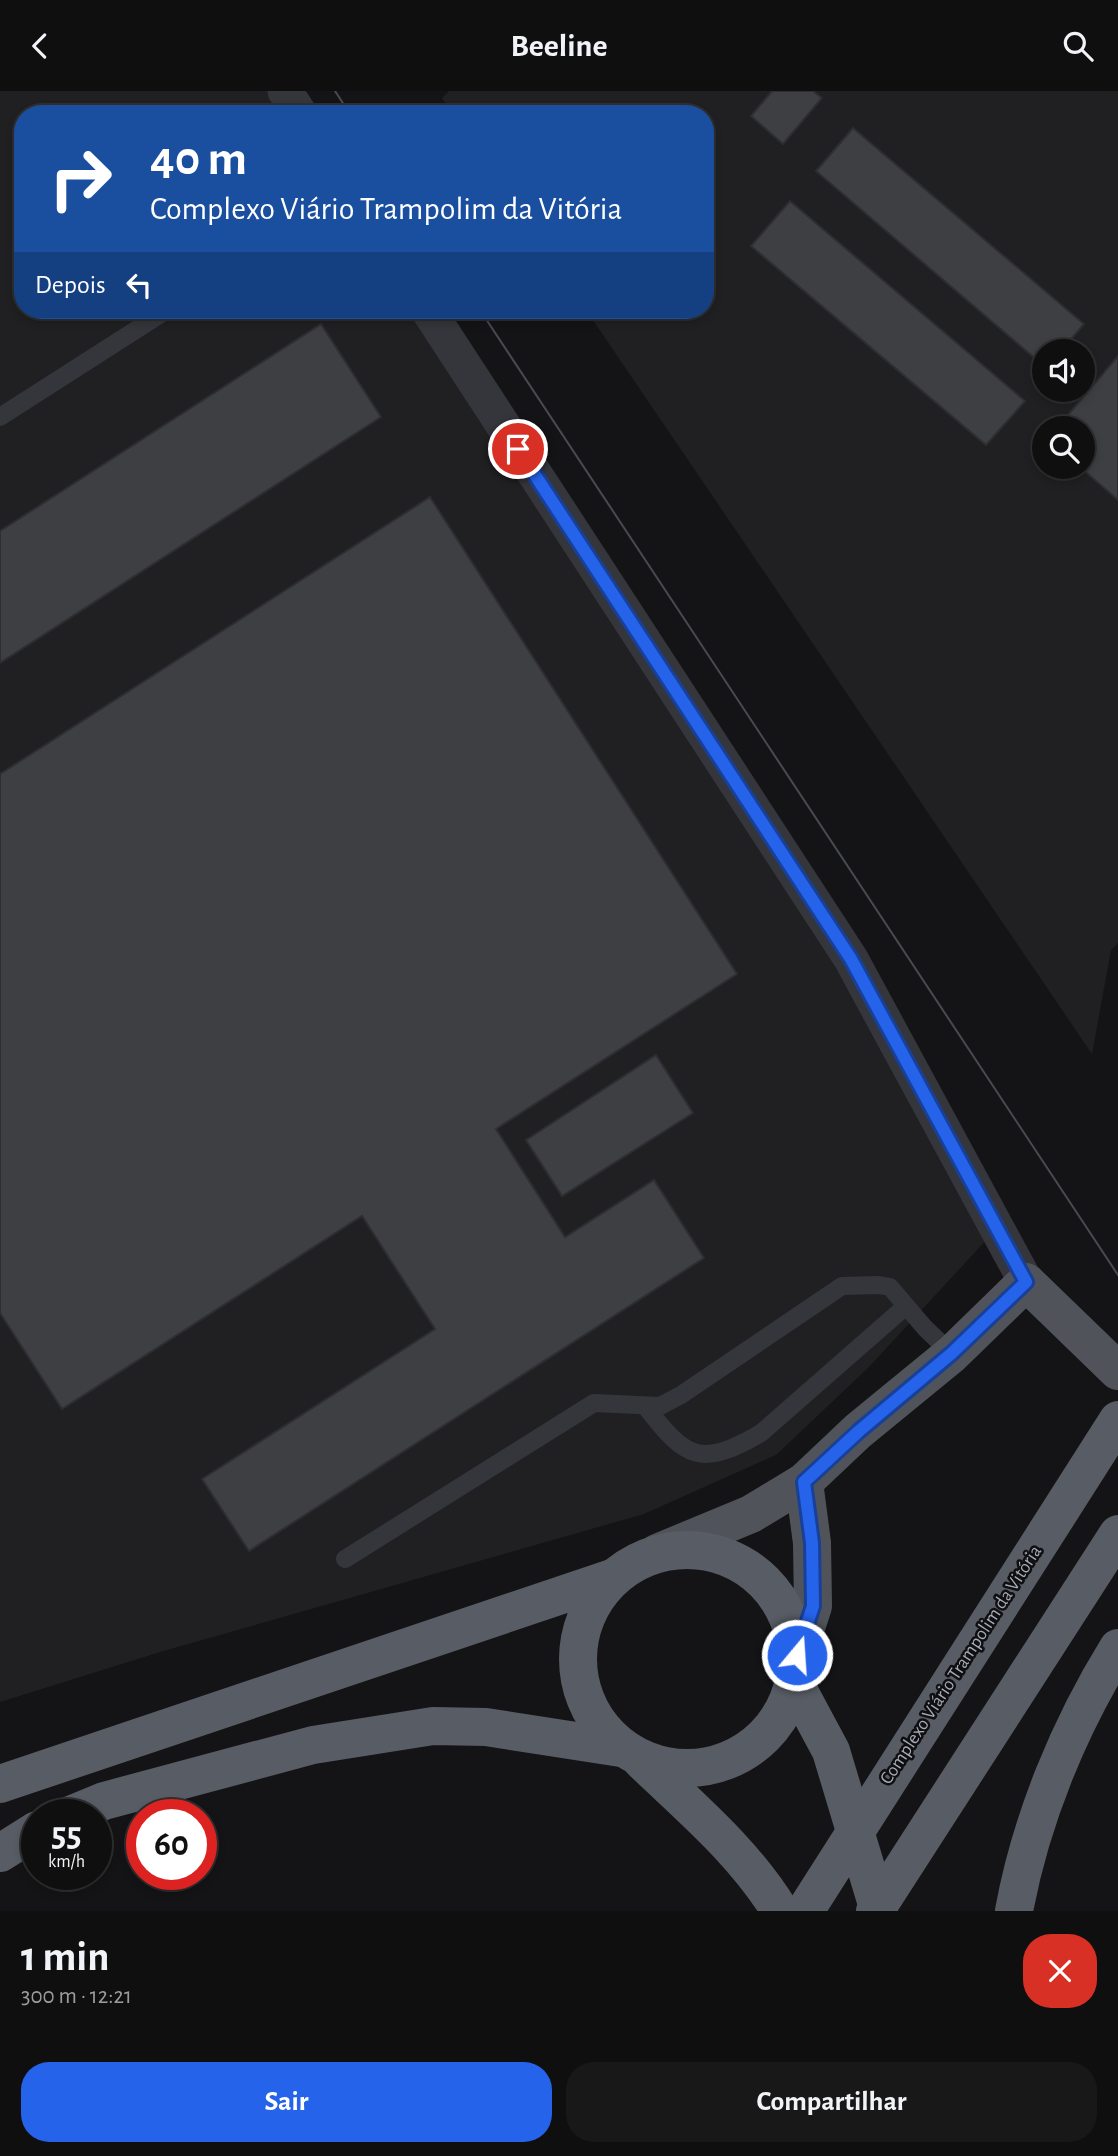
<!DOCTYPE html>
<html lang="pt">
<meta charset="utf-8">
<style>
body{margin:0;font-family:"Alegreya Sans",sans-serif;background:#181819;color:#f1f3f6;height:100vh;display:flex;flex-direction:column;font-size:26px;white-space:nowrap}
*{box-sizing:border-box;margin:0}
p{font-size:23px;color:#9b9c9f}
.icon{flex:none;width:38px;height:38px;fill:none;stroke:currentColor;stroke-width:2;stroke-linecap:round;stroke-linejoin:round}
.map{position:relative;height:1820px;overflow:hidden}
.details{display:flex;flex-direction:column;background:#0f0f10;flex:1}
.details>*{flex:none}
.banner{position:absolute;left:14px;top:14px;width:700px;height:214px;border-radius:28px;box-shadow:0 4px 10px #0003,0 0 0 2px #2f2f30;background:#1a4fa0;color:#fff;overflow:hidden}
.fabs{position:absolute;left:1032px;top:248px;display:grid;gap:14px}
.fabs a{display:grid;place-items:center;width:63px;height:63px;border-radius:50%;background:#0f0f10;box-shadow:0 4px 10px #0003,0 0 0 2px #2f2f30;font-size:35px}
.speed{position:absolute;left:21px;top:1708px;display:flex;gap:14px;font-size:35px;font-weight:700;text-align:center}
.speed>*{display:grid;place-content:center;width:91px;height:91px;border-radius:50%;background:#0f0f10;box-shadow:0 4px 10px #0003,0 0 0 2px #2f2f30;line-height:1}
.speed small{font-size:18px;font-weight:400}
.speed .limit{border:10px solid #d22;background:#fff;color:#111}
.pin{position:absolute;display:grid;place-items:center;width:60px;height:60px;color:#fff;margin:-30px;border:4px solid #fff;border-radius:50%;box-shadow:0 2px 7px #0007}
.me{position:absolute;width:77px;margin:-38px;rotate:18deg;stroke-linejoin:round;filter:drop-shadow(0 0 5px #0008)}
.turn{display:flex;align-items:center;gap:24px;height:147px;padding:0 21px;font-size:32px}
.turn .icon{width:91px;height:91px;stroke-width:2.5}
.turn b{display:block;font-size:49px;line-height:60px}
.then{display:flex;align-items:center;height:66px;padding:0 21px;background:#0003;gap:14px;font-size:26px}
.round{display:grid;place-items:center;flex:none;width:74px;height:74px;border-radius:28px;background:#181819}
.headline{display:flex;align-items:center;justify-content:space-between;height:119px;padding:0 21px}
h1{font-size:42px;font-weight:600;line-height:52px}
.cta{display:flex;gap:14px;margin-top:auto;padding:14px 21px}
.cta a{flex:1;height:80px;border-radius:28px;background:#2563eb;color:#fff;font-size:28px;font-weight:600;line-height:80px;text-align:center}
.cta a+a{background:#181819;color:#f1f3f6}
header{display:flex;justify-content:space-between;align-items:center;height:91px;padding:0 21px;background:#0f0f10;font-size:32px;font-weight:600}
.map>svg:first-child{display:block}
.built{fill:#202023;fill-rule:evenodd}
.building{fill:#3e3f43;stroke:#2e2e32;stroke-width:2}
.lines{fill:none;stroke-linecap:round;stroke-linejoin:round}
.service{stroke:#34363b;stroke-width:18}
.minor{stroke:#34363b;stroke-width:35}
.primary{stroke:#50545a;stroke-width:38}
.trunk{stroke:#585c64;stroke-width:38}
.tram{stroke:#474b50;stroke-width:2}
.trunk-bridge{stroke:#585c64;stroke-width:38}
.route-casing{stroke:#184099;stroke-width:18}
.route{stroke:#2563eb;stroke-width:12}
.labels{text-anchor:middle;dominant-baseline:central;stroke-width:5;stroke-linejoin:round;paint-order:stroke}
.street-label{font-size:19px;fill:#a4acb7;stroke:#0f0f11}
</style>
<header><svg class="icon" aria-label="back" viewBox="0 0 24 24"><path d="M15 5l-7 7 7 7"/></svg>Beeline<svg class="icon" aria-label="search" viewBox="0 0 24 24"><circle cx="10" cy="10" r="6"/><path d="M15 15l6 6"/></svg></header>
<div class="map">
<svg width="1118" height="1820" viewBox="0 0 1118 1820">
<rect width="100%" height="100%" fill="#141416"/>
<g class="built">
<polygon points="0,0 272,0 286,23 23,23 23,219 412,219 1001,1133 868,1277 776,1364 644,1423 160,1561 0,1611"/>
<path d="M449,0H1118V852L1111,859L1092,963L586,219H705V23H453L442,7ZM1045,261H1083V299H1045ZM1045,338H1083V376H1045Z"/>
</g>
<g class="building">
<polygon points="772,0 813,0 822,7 783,53 751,25"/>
<polygon points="853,37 1084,233 1060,261 1045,261 1045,276 816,80"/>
<polygon points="790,110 1025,310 986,354 751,155"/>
<polygon points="321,233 381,326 0,572 0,440"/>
<polygon points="1118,265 1118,409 1080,376 1083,376 1083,338 1056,338"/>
<polygon points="430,406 737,883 496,1038 565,1146 654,1089 704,1167 249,1460 202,1388 435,1238 362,1125 62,1318 0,1222 0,683"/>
<polygon points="656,964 693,1022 562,1105 526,1049"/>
</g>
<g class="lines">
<g class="service">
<polyline points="0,326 167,219"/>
<path d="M646,1316C686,1368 701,1377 761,1342L906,1215"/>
<polyline points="345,1468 594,1312 660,1315 681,1304 842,1195 879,1194 890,1196 925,1237 952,1263"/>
</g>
<g class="minor">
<polyline points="285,0 300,23"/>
<polyline points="428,219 851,868 1026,1191"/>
</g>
<g class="primary">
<polyline points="657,1462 751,1423 804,1391 858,1340 952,1263 1026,1191 1118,1280"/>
<polyline points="797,1564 813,1515 812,1452 804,1391"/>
</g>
<g class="trunk">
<circle cx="687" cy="1568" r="109"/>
<polyline points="794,1591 831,1660 879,1820"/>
<path d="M642,1670C691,1717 744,1761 780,1820"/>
<polyline points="0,1693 612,1487"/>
<polyline points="70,1724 104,1710 313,1654 433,1635 486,1636 621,1657"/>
<polyline points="0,1762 37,1739"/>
<path d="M1014,1820C1031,1728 1069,1636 1118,1557"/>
</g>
<g class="tram">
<polyline points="335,0 350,23"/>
<polyline points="480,219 1118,1184"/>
</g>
<g class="trunk-bridge">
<polyline points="805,1820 1118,1329"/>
<polyline points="875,1820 1118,1443"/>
</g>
</g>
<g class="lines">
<g class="route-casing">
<polyline id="route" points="518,358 851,868 1026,1191 952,1262 859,1340 804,1391 812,1452 813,1515 797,1564"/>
</g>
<use href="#route" class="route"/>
</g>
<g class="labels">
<g class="street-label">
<text transform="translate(961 1574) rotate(-57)">Complexo Viário Trampolim da Vitória</text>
</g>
</g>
</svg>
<div class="fabs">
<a><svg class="icon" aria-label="sound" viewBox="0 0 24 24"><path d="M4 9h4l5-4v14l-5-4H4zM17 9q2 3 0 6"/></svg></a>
<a><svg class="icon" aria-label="search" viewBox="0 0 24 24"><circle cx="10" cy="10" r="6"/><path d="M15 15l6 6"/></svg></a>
</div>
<div class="speed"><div>55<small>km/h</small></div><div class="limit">60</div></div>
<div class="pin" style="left:518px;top:358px;background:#d93025"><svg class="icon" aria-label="arrive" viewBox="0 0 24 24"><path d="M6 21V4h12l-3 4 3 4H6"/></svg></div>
<svg class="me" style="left:797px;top:1564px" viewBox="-20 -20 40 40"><circle r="17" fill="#2563eb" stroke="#fff" stroke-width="3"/><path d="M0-11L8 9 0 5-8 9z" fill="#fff"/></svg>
<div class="banner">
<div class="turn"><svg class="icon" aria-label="right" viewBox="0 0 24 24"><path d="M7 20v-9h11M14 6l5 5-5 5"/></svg><div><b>40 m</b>Complexo Viário Trampolim da Vitória</div></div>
<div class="then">Depois<svg class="icon" aria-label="left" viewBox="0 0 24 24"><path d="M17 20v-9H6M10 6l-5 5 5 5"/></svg></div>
</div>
</div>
<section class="details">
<div class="headline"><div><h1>1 min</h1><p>300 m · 12:21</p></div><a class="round" style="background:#d93025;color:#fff"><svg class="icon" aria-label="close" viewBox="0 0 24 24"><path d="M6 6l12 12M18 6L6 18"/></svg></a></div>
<div class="cta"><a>Sair</a><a>Compartilhar</a></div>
</section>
